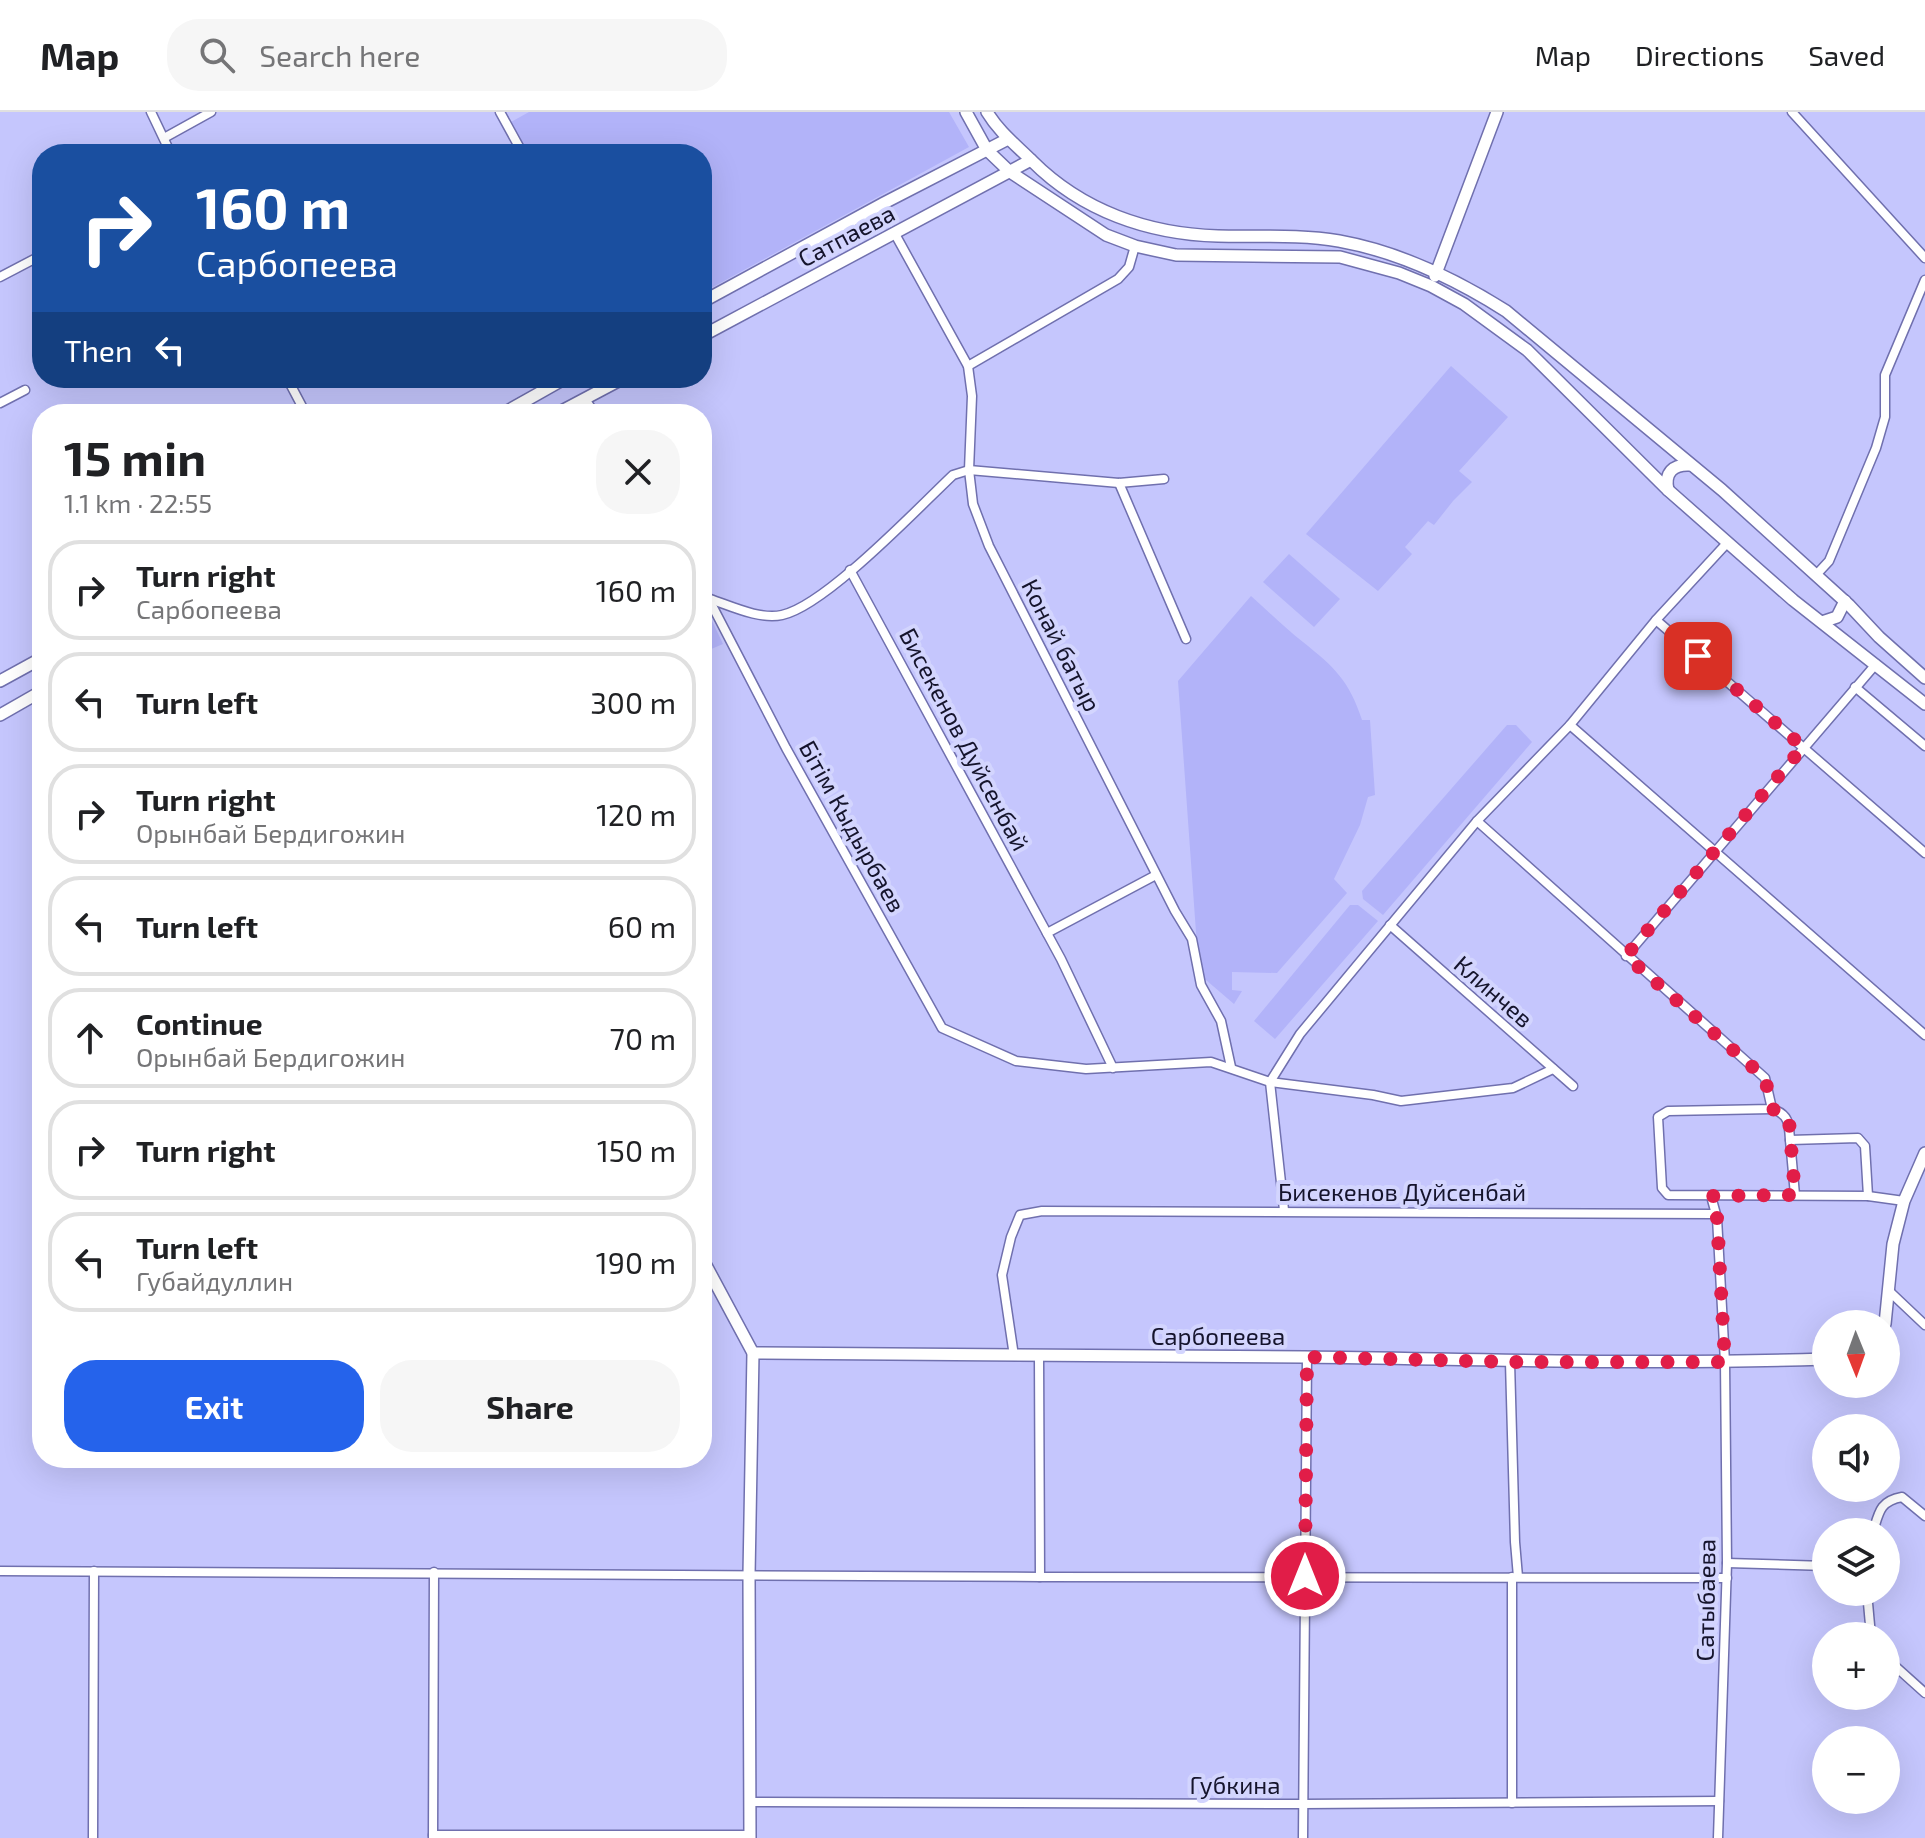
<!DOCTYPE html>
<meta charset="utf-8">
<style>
body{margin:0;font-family:"Exo 2",sans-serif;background:#f6f6f6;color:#202124;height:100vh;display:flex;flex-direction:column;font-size:30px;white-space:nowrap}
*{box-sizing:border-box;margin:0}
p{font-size:26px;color:#757577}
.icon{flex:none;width:44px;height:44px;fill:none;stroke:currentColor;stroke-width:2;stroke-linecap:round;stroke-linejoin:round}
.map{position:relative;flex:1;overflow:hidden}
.drawer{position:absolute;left:32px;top:292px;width:680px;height:1064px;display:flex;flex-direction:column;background:#fff;border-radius:32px;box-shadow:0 8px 32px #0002}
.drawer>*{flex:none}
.banner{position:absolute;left:32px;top:32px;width:680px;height:244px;border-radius:32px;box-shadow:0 8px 32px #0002;background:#1a4fa0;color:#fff;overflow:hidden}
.needle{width:52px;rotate:179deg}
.controls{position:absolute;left:1812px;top:1198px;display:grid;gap:16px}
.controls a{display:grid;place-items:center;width:88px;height:88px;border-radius:50%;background:#fff;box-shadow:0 8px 32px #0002;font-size:40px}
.pin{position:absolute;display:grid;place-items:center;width:68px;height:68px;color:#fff;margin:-34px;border-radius:16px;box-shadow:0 4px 12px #0006}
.me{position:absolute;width:88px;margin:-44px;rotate:0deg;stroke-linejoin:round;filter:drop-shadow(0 0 6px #0008)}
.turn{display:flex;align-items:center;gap:28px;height:168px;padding:0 32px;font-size:36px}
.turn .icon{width:104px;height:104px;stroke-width:2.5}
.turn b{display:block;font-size:56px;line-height:68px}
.then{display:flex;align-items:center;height:76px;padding:0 32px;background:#0003;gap:16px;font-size:30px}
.round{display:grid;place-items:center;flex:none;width:84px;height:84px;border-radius:32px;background:#f6f6f6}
.headline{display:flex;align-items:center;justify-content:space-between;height:136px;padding:0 32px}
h1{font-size:48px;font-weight:700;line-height:60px}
.primary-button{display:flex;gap:16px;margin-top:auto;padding:16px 32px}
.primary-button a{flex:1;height:92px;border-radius:32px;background:#2563eb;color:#fff;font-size:32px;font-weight:700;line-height:92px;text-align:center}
.primary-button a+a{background:#f6f6f6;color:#202124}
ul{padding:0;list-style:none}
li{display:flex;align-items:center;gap:24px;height:100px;margin:0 16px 12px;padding:0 16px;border:4px solid #e0e0e0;border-radius:32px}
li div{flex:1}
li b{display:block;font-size:30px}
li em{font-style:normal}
header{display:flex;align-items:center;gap:48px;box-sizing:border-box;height:112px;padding:0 40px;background:#fff;border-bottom:2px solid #e0e0e0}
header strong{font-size:38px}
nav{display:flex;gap:44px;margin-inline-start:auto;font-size:28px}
.search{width:560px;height:72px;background:#f6f6f6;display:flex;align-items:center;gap:20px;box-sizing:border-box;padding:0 28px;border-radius:32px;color:#757577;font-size:30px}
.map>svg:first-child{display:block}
.green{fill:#b2b3f9}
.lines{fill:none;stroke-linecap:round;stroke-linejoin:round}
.street-casing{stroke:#7070ae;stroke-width:11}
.secondary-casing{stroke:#7070ae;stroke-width:14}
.street{stroke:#fff;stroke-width:8}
.secondary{stroke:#fff;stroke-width:11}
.route{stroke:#e11d48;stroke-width:14;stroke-dasharray:0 25.2}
.labels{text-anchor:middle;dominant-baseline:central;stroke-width:8;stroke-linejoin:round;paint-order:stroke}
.street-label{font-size:24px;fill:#15142c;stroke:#d3d5fe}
</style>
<header>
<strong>Map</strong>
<div class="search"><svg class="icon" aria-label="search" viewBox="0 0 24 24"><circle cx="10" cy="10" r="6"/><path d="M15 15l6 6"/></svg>Search here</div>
<nav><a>Map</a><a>Directions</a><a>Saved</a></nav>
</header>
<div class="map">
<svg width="1925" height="1726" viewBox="0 0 1925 1726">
<rect width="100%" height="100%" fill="#c5c6fd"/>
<g class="green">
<polygon points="529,0 949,0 969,35 702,181 702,42 528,42 511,10"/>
<polygon points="1451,254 1508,305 1459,359 1472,370 1453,389 1434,413 1428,409 1405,435 1412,442 1378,479 1306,422"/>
<polygon points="1289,442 1340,487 1314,515 1263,470"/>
<path d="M1251,484C1268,499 1285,516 1303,530C1334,555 1349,568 1362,608H1370L1375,683L1368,685L1360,713L1334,767L1347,781L1277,861L1232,860V878L1242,879L1234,892L1199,862L1178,569Z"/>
<polygon points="704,492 723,532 702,541 702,493"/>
<polygon points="1507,613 1516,613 1532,630 1383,803 1363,787 1362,779"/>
<polygon points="1350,793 1358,793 1378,809 1275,927 1254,909"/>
</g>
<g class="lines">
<g class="street-casing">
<g id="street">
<polyline points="151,0 171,42"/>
<polyline points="500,0 523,42"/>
<polyline points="1792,0 1925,146"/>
<polyline points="164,26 211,0"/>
<polyline points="895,122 968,254 972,284 969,358 973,392 989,434 1175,799 1192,827 1201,873 1221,909 1231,955"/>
<polyline points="0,165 42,143"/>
<polyline points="968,254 1118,167 1129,155 1135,134"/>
<polyline points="287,266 306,302"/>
<polyline points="585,287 595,302"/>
<polyline points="0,291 25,278"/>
<polyline points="1119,371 1186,527"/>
<polyline points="850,458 1061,847 1113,956"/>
<polyline points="1816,463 1829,449 1876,336 1885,305 1885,263 1925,168"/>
<polyline points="702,474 786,636 942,916 1016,949 1086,957 1211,950 1270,970 1373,983 1401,989 1513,976 1553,957"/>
<path d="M710,487C731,494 760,508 782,503C825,494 917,397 953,363L969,358L1119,371L1164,367"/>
<polyline points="1656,508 1925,741"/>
<polyline points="1855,575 1925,634"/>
<polyline points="1570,613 1925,923"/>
<polyline points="1477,709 1765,966 1772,997 1668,999 1658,1005 1662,1076 1668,1083 1868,1084 1904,1089"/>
<polyline points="1390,813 1573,974"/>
<polyline points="1047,821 1156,763"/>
<polyline points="1626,844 1876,552"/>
<path d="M1772,997C1789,1002 1789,1012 1790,1028L1858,1026L1865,1034L1868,1084"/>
<polyline points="1790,1028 1795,1083"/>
<polyline points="1711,1084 1717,1106 1725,1250 1727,1451 1718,1726"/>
<polyline points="1284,1098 1270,970 1300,922 1477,709 1570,613 1656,508 1728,430"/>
<polyline points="1889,1179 1925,1213"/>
<polyline points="1014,1244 1002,1163 1011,1125 1020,1103 1042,1099 1714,1102"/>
<polyline points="1039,1245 1040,1465"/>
<polyline points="1510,1250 1515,1430 1518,1465"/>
<path d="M1873,1420C1879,1400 1880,1389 1902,1385L1925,1404"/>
<polyline points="1727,1451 1826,1454"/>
<polyline points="0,1459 1040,1465 1727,1466"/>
<polyline points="1512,1465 1512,1691"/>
<polyline points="1867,1480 1871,1524"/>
<polyline points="1886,1546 1925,1581"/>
<polyline points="750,1690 1303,1692 1719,1689"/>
<polyline points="433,1723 750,1723"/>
<polyline points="93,1726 94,1459"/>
<polyline points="433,1726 434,1460"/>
<polyline points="1303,1726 1307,1245"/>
</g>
</g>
<g class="secondary-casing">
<g id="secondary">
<polyline points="966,0 987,38 1010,60 1106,123 1135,134 1176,143 1340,145 1399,161 1431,174 1464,192 1527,238 1668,378 1793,488 1925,592"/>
<path d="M987,0C999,20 1016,33 1032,49C1082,99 1148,122 1218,124C1258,125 1299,122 1339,129C1400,140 1454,166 1506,199L1722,378L1849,493L1879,525L1925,566"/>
<polyline points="1435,164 1497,0"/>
<polyline points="702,190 884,91 1008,27"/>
<polyline points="702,224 1031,48"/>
<polyline points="502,302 566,266"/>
<polyline points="556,302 624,266"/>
<path d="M1668,378C1664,361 1673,352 1690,353"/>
<polyline points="1822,510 1837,505 1845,489"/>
<polyline points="0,569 42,546"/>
<polyline points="0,603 42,579"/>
<polyline points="702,1146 753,1241 749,1463 750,1726"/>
<polyline points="1885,1212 1893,1132 1904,1089 1925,1041"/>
<path d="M753,1241C937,1243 1121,1244 1305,1245C1479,1247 1652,1253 1826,1247"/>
</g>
</g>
<use href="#street" class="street"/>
<use href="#secondary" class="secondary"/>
</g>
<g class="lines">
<polyline class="route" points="1305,1464 1307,1245 1510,1250 1725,1250 1717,1106 1711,1084 1795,1083 1789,1008 1782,1000 1772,997 1765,966 1626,844 1803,635 1698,544"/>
</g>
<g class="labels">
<g class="street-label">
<text transform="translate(846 123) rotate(-28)">Сатпаева</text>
<text transform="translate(1062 533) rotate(63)">Конай батыр</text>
<text transform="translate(965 627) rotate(62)">Бисекенов Дуйсенбай</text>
<text transform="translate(853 714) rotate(61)">Бiтiм Кыдырбаев</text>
<text transform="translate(1494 879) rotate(41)">Клинчев</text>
<text x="1402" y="1079">Бисекенов Дуйсенбай</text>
<text x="1218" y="1223">Сарбопеева</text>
<text transform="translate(1705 1488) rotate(-89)">Сатыбаева</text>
<text x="1235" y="1672">Губкина</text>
</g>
</g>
</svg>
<div class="controls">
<a><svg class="needle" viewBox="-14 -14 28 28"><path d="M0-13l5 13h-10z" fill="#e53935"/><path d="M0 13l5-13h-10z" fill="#757577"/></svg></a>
<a><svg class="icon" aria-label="sound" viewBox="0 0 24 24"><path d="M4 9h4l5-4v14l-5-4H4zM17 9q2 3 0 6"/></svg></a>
<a><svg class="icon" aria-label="layers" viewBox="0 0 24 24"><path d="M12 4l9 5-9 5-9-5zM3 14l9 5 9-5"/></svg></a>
<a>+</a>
<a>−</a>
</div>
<div class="pin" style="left:1698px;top:544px;background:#d93025"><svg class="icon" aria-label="arrive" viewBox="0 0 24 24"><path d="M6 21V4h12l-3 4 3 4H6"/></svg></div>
<svg class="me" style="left:1305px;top:1464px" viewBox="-20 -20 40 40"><circle r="17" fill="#e11d48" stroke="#fff" stroke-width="3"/><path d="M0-11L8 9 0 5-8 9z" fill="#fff"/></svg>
<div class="banner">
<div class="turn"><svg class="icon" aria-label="right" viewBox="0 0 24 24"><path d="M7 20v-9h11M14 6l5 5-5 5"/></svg><div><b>160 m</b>Сарбопеева</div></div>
<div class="then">Then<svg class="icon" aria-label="left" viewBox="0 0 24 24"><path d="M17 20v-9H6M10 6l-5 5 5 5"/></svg></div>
</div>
<section class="drawer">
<div class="headline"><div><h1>15 min</h1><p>1.1 km · 22:55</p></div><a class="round"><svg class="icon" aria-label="close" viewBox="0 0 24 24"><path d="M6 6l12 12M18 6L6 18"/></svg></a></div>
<ul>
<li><svg class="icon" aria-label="right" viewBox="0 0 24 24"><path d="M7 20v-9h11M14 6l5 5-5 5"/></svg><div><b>Turn right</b><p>Сарбопеева</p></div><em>160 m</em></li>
<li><svg class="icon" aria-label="left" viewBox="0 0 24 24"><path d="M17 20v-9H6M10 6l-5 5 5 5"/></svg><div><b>Turn left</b></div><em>300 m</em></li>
<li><svg class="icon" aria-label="right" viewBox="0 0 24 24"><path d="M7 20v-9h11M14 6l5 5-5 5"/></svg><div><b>Turn right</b><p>Орынбай Бердигожин</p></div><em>120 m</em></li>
<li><svg class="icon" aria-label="left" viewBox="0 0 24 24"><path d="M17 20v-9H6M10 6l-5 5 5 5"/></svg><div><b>Turn left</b></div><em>60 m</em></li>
<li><svg class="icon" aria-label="ahead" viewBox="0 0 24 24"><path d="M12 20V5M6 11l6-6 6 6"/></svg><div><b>Continue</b><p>Орынбай Бердигожин</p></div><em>70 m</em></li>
<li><svg class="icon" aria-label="right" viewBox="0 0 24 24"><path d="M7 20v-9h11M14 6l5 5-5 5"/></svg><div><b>Turn right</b></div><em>150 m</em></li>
<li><svg class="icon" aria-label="left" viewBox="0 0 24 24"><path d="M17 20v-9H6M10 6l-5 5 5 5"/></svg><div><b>Turn left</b><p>Губайдуллин</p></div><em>190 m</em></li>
</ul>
<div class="primary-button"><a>Exit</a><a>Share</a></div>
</section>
</div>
